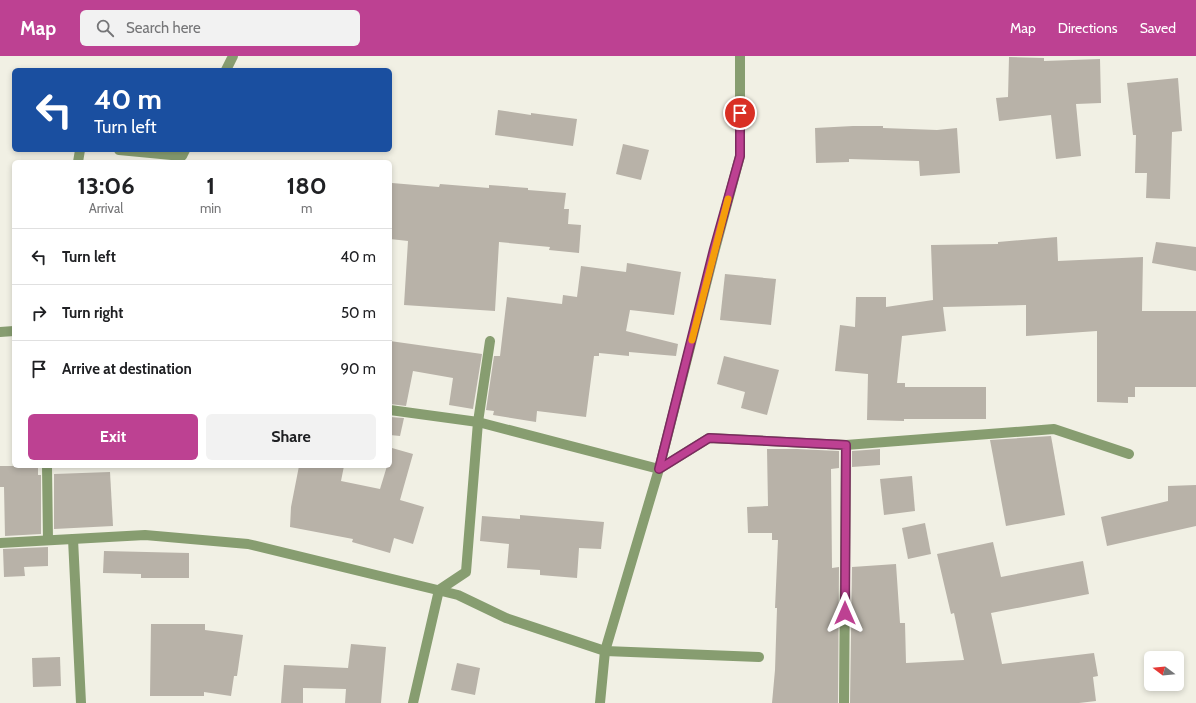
<!DOCTYPE html>
<style>
body{margin:0;font-family:Cabin,sans-serif;background:#f2f2f2;color:#202124;height:100vh;display:flex;flex-direction:column;font-size:15px;white-space:nowrap}
*{box-sizing:border-box;margin:0}
p{font-size:13px;color:#757577}
.icon{flex:none;width:22px;height:22px;fill:none;stroke:currentColor;stroke-width:2;stroke-linecap:round;stroke-linejoin:round}
.map{position:relative;flex:1;overflow:hidden}
.sheet{position:absolute;left:12px;top:104px;width:380px;height:308px;display:flex;flex-direction:column;background:#fff;border-radius:6px;box-shadow:0 2px 6px #0003}
.sheet>*{flex:none}
.hud{position:absolute;left:12px;top:12px;width:380px;height:84px;border-radius:6px;box-shadow:0 2px 6px #0003;background:#1a4fa0;color:#fff;overflow:hidden}
.needle{width:26px;rotate:286deg}
.buttons{position:absolute;left:1144px;top:595px;display:grid;gap:8px}
.buttons a{display:grid;place-items:center;width:40px;height:40px;border-radius:6px;background:#fff;box-shadow:0 2px 6px #0003;font-size:20px}
.pin{position:absolute;display:grid;place-items:center;width:34px;height:34px;color:#fff;margin:-17px;border:2px solid #fff;border-radius:50%;box-shadow:0 1px 4px #0007}
.me{position:absolute;width:44px;margin:-22px;rotate:0deg;stroke-linejoin:round;filter:drop-shadow(0 0 3px #0008)}
.turn{display:flex;align-items:center;gap:14px;height:84px;padding:0 16px;font-size:18px}
.turn .icon{width:52px;height:52px;stroke-width:2.5}
.turn b{display:block;font-size:28px;line-height:34px}
.eta{display:flex;justify-content:space-evenly;align-items:center;height:68px;text-align:center}
.eta b{font-size:24px;font-weight:700;line-height:28px}
.primary-button{display:flex;gap:8px;margin-top:auto;padding:8px 16px}
.primary-button a{flex:1;height:46px;border-radius:6px;background:#bd4192;color:#fff;font-size:16px;font-weight:700;line-height:46px;text-align:center}
.primary-button a+a{background:#f2f2f2;color:#202124}
ul{padding:0;list-style:none}
li{display:flex;align-items:center;gap:12px;height:56px;padding:0 16px;border-top:1px solid #e0e0e0}
li div{flex:1}
li b{display:block;font-size:15px}
li em{font-style:normal}
header{display:flex;align-items:center;gap:24px;box-sizing:border-box;height:56px;padding:0 20px;background:#bd4192;color:#fff}
header strong{font-size:19px}
nav{display:flex;gap:22px;margin-inline-start:auto;font-size:14px}
.search{width:280px;height:36px;background:#f2f2f2;display:flex;align-items:center;gap:10px;box-sizing:border-box;padding:0 14px;border-radius:6px;color:#757577;font-size:15px}
.map>svg:first-child{display:block}
.building{fill:#b8b2a8}
.lines{fill:none;stroke-linecap:round;stroke-linejoin:round}
.minor{stroke:#879d70;stroke-width:10}
.route-casing{stroke:#7b2a5f;stroke-width:10}
.route{stroke:#bd4192;stroke-width:7}
.slow{stroke:#f59e0b;stroke-width:7}
</style>
<header>
<strong>Map</strong>
<div class="search"><svg class="icon" aria-label="search" viewBox="0 0 24 24"><circle cx="10" cy="10" r="6"/><path d="M15 15l6 6"/></svg>Search here</div>
<nav><a>Map</a><a>Directions</a><a>Saved</a></nav>
</header>
<div class="map">
<svg width="1196" height="647" viewBox="0 0 1196 647">
<rect width="100%" height="100%" fill="#f1f0e4"/>
<g class="building">
<polygon points="1009,1 1044,2 1044,5 1100,3 1101,47 1076,48 1081,100 1056,103 1051,59 999,65 996,42 1008,41"/>
<polygon points="1178,22 1182,75 1172,76 1170,143 1146,142 1147,117 1135,117 1136,79 1133,79 1127,27"/>
<polygon points="498,54 531,59 531,57 577,63 573,90 495,79"/>
<polygon points="853,70 883,70 883,72 937,74 957,72 960,117 920,120 919,105 849,103 849,106 816,107 815,72"/>
<polygon points="623,88 649,94 641,124 616,118"/>
<polygon points="392,127 439,131 440,128 489,132 489,129 528,132 528,134 566,137 564,153 569,153 568,168 581,169 579,197 549,194 550,191 499,186 495,255 404,249 408,185 390,183 390,145"/>
<polygon points="1057,181 1058,205 1143,201 1142,255 1196,255 1196,331 1135,331 1135,341 1128,341 1128,347 1097,346 1097,275 1026,280 1026,249 943,251 946,275 902,280 897,327 905,327 905,331 986,331 986,363 904,363 904,365 867,364 868,318 835,315 840,269 855,271 856,241 886,241 886,251 933,244 931,189 998,188 998,186"/>
<polygon points="1156,186 1196,191 1196,215 1152,207"/>
<polygon points="627,207 681,216 674,259 630,254 626,275 678,288 676,300 629,296 629,300 599,297 599,300 594,300 586,361 537,355 536,366 493,359 494,355 486,354 494,300 500,300 507,241 562,248 563,239 577,241 581,210 626,216"/>
<polygon points="725,218 776,223 771,269 720,264"/>
<polygon points="390,285 482,298 473,353 449,349 453,322 413,315 406,350 390,348"/>
<polygon points="724,300 779,314 767,359 741,352 745,336 717,328"/>
<polygon points="390,361 404,362 400,380 390,379"/>
<polygon points="1051,380 1065,459 1006,470 990,384"/>
<polygon points="392,392 413,398 400,444 424,451 413,488 394,482 390,497 352,486 353,483 290,471 291,451 299,410 344,410 341,425 380,433 387,410 390,410 390,399"/>
<polygon points="767,393 797,393 839,395 839,412 831,413 832,512 839,511 838,647 772,647 775,614 777,552 775,552 778,484 772,484 772,477 748,477 747,451 768,450"/>
<polygon points="880,393 880,409 852,411 852,395"/>
<polygon points="0,410 38,410 38,419 41,419 41,478 5,480 4,431 0,431"/>
<polygon points="110,416 113,470 54,473 54,418"/>
<polygon points="912,420 915,455 884,459 880,423"/>
<polygon points="1196,429 1196,470 1107,490 1101,461 1168,445 1168,430"/>
<polygon points="520,459 604,466 601,493 579,492 577,522 540,519 540,514 507,512 509,488 480,485 482,460 520,463"/>
<polygon points="925,467 931,498 908,503 902,472"/>
<polygon points="993,486 1001,521 1083,505 1089,538 991,557 1002,608 1094,597 1098,620 1093,621 1096,645 1079,647 850,647 852,511 896,508 900,567 905,567 906,607 964,604 954,557 951,558 937,498"/>
<polygon points="48,491 48,510 24,511 25,520 4,521 3,493"/>
<polygon points="104,495 189,497 189,522 141,522 141,518 103,517"/>
<polygon points="151,568 205,568 205,574 243,579 237,620 234,620 231,640 204,636 204,640 150,640"/>
<polygon points="351,588 386,591 381,647 345,647 346,633 303,632 303,647 281,647 284,609 348,612"/>
<polygon points="60,601 61,630 33,631 32,602"/>
<polygon points="457,607 480,612 475,639 451,634"/>
</g>
<g class="lines">
<g class="minor">
<polyline points="226,14 233,0"/>
<polyline points="119,94 182,100 185,94"/>
<polyline points="78,106 80,94"/>
<polyline points="0,276 14,275"/>
<polyline points="390,354 478,366 659,413 709,382 846,389 1054,373 1129,398"/>
<polyline points="47,410 48,484"/>
<polyline points="73,483 81,647"/>
<polyline points="0,487 145,479 248,488 458,539 506,562 605,595 759,601"/>
<polyline points="413,647 439,534 466,516 478,366 490,285"/>
<polyline points="600,647 605,595 659,413 715,193 740,100 740,0"/>
<polyline points="844,647 846,389"/>
</g>
</g>
<g class="lines">
<g class="route-casing">
<polyline id="route" points="740,57 740,100 714,193 659,413 709,382 846,389 845,557"/>
</g>
<use href="#route" class="route"/>
<polyline class="slow" points="692,284 728,143"/>
</g>
</svg>
<div class="buttons">
<a><svg class="needle" viewBox="-14 -14 28 28"><path d="M0-13l5 13h-10z" fill="#e53935"/><path d="M0 13l5-13h-10z" fill="#757577"/></svg></a>
</div>
<div class="pin" style="left:740px;top:57px;background:#d93025"><svg class="icon" aria-label="arrive" viewBox="0 0 24 24"><path d="M6 21V4h12l-3 4 3 4H6"/></svg></div>
<svg class="me" style="left:845px;top:557px" viewBox="-20 -20 40 40"><path d="M0-17L14 15 0 8-14 15z" fill="#bd4192" stroke="#fff" stroke-width="4"/></svg>
<div class="hud">
<div class="turn"><svg class="icon" aria-label="left" viewBox="0 0 24 24"><path d="M17 20v-9H6M10 6l-5 5 5 5"/></svg><div><b>40 m</b>Turn left</div></div>
</div>
<section class="sheet">
<div class="eta">
<div><b>13:06</b><p>Arrival</p></div>
<div><b>1</b><p>min</p></div>
<div><b>180</b><p>m</p></div>
</div>
<ul>
<li><svg class="icon" aria-label="left" viewBox="0 0 24 24"><path d="M17 20v-9H6M10 6l-5 5 5 5"/></svg><div><b>Turn left</b></div><em>40 m</em></li>
<li><svg class="icon" aria-label="right" viewBox="0 0 24 24"><path d="M7 20v-9h11M14 6l5 5-5 5"/></svg><div><b>Turn right</b></div><em>50 m</em></li>
<li><svg class="icon" aria-label="arrive" viewBox="0 0 24 24"><path d="M6 21V4h12l-3 4 3 4H6"/></svg><div><b>Arrive at destination</b></div><em>90 m</em></li>
</ul>
<div class="primary-button"><a>Exit</a><a>Share</a></div>
</section>
</div>
